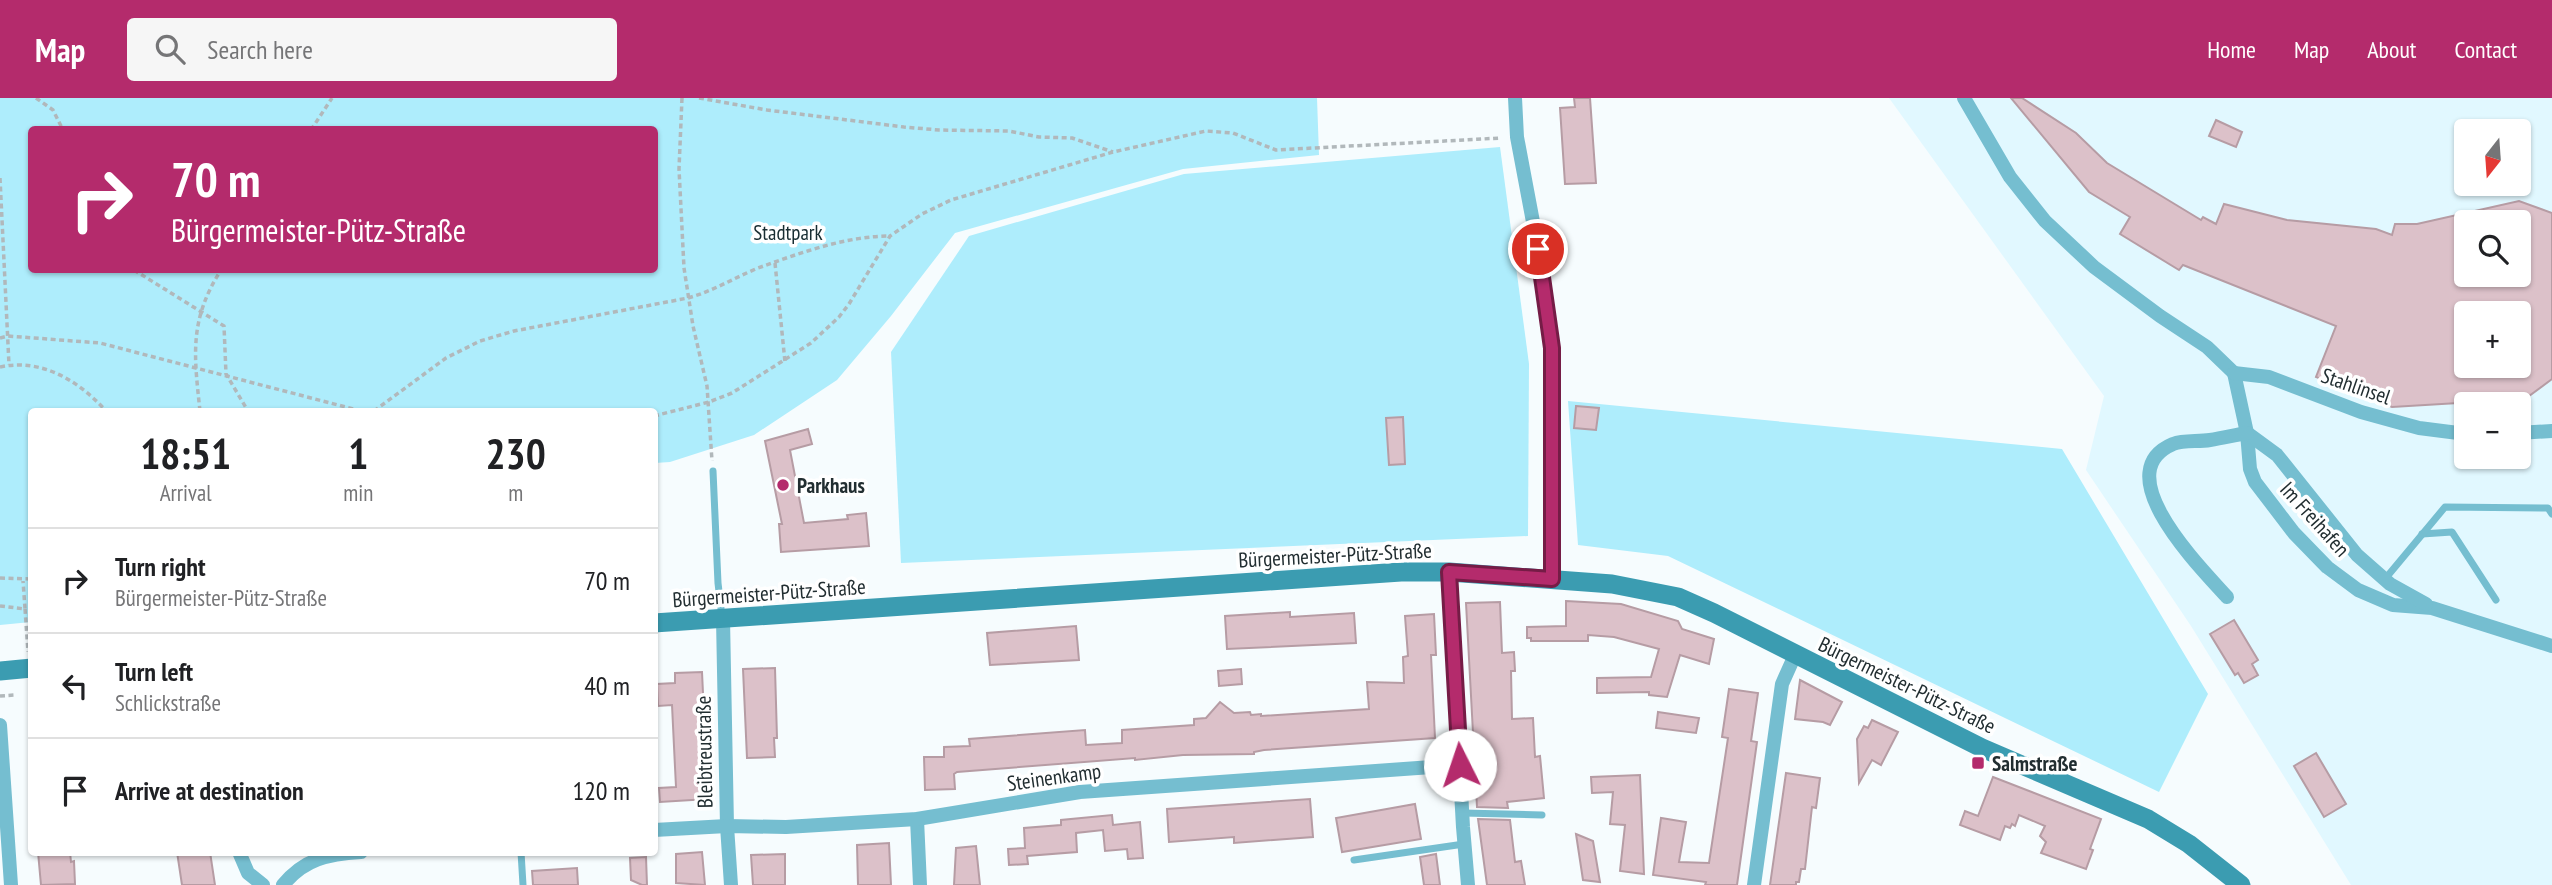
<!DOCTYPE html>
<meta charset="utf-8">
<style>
body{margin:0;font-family:"PT Sans Narrow",sans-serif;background:#f6f6f6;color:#202124;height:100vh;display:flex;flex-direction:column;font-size:26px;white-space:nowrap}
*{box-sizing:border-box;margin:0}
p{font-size:23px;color:#757577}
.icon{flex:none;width:38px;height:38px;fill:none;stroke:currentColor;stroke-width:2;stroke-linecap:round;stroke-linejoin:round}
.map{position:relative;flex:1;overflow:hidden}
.details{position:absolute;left:28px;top:310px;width:630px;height:448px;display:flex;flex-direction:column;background:#fff;border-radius:7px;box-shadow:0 2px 5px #0004}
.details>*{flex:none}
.top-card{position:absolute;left:28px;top:28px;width:630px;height:147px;border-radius:7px;box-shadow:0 2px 5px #0004;background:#b42b6c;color:#fff;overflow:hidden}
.needle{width:46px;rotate:197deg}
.fabs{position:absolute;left:2454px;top:21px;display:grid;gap:14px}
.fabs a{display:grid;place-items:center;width:77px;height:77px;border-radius:7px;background:#fff;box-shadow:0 2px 5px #0004;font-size:35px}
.pin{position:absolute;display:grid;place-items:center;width:60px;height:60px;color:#fff;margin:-30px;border:4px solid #fff;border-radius:50%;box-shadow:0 2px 7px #0007}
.me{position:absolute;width:77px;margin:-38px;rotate:356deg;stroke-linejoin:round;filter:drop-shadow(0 0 5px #0008)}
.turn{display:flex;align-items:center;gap:24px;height:147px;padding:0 28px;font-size:32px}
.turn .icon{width:91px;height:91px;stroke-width:2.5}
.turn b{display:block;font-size:49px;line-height:60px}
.eta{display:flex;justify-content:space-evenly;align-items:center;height:119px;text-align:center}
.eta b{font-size:42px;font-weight:700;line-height:49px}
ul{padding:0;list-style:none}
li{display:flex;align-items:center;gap:21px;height:105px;padding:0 28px;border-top:2px solid #e0e0e0}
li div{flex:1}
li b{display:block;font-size:26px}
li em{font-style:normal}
header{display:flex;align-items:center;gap:42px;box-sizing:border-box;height:98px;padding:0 35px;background:#b42b6c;color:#fff}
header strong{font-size:33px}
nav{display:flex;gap:38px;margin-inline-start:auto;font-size:24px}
.search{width:490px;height:63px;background:#f6f6f6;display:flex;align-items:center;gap:18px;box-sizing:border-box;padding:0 24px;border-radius:7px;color:#757577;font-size:26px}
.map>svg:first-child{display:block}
.built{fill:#e1f8ff;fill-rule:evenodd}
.green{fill:#aeedfc;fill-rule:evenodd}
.building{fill:#dcc1c9;stroke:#b69ca4;stroke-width:2;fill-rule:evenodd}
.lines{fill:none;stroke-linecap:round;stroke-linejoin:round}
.path{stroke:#b1b8bb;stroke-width:3.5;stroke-dasharray:5 3.5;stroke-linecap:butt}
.lane{stroke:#75bed0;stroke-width:7}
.street{stroke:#75bed0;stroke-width:14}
.secondary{stroke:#3b9cb1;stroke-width:19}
.route-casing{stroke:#751c46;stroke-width:18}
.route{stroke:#b42b6c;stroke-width:12}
.poi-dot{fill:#b42b6c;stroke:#fff;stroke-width:2.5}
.labels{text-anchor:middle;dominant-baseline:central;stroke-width:7;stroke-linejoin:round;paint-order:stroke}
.park-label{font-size:21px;fill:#182d32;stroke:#fff}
.street-label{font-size:21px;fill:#222e31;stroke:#fff}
.poi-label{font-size:21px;font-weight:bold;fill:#222e31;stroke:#fff;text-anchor:start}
</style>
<header>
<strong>Map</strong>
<div class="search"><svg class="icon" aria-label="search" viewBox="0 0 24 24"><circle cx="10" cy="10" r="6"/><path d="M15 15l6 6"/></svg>Search here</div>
<nav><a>Home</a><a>Map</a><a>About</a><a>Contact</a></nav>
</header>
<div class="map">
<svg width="2552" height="787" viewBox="0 0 2552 787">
<rect width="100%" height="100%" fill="#f6fcfe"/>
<path class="built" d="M1889,0H2552V787H2351L2191,528L2086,372L2104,298ZM2466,33H2518V86H2466ZM2466,124H2518V177H2466ZM2466,215H2518V268H2466ZM2466,306H2518V359H2466Z"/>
<g class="green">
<path d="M0,0H1317L1319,57L1183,71L955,135L891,218L837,282L754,337L670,364L655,365L654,313H32L31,524L0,527ZM32,32H654V172H32Z"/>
<polygon points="1500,49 1529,266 1528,438 901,465 891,254 969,138 1184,76"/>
<polygon points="1568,303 2062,351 2208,596 2159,694 1668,458 1578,447"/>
</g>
<g class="building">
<polygon points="1574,0 1590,0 1596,85 1565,86 1560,10 1575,9"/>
<path d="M2011,0H2022L2076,35L2107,65L2201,122L2203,119L2216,126L2224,106L2287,122L2376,131L2392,137L2395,126H2417L2519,103L2552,115V281L2525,301L2392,309L2316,279L2336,228L2183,167L2179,172L2120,136L2130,119L2089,94ZM2466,124H2518V177H2466ZM2466,215H2518V268H2466Z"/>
<polygon points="2216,22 2242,34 2236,49 2209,38"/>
<polygon points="1576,308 1599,310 1596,332 1574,330"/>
<polygon points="1403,319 1405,366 1389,367 1386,320"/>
<polygon points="808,331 812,346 790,352 804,425 848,421 847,417 866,415 869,448 781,454 779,426 782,426 765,343"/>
<polygon points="1566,503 1621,506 1678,523 1682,531 1714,541 1709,566 1680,557 1667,599 1649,597 1649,594 1597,595 1597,580 1651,579 1659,551 1614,539 1588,537 1588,543 1531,543 1531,540 1527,540 1527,529 1566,528"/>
<polygon points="1500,504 1502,555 1514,554 1515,573 1511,573 1512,621 1533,620 1535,659 1540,658 1544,700 1507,704 1508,710 1477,709 1466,505"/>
<polygon points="1290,514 1290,519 1354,515 1356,545 1227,551 1225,518"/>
<polygon points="1434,516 1436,557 1431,557 1435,640 1264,652 1254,654 1254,656 1183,657 1135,662 1135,660 957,674 954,676 955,691 925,692 924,659 944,659 944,649 970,648 969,641 1085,632 1086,647 1122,645 1122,632 1194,627 1194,621 1206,620 1220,604 1234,615 1250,614 1251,617 1261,616 1261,618 1369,611 1367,584 1404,585 1403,559 1408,558 1405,518"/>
<polygon points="2234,522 2258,562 2252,566 2258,577 2244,585 2238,575 2235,577 2210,536"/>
<polygon points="1076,528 1079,562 990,567 987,535"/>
<polygon points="775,570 777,640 774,640 775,659 747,660 743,571"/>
<polygon points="1241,571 1242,586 1219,588 1218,573"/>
<polygon points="702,574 708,701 660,704 659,690 676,689 675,669 672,607 658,608 657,586 675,585 675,575"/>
<polygon points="1800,582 1842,604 1830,627 1823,624 1795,621"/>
<polygon points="1729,591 1758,595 1751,643 1757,644 1737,787 1705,787 1706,784 1653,777 1661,720 1686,724 1679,764 1709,765 1728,640 1722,639"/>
<polygon points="1658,614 1699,620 1696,635 1656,630"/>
<polygon points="1872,622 1898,634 1881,667 1872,662 1859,685 1857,641 1864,628 1868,630"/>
<polygon points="2316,655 2346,706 2324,719 2294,668"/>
<polygon points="1786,675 1820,680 1816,710 1812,709 1805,771 1801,771 1799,784 1796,784 1796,787 1770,787"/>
<polygon points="1640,677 1644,776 1620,773 1625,727 1610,726 1613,694 1592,695 1591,679"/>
<polygon points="1993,679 2101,721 2090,751 2093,752 2086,771 2041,755 2046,744 2040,738 2045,728 2019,717 2015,728 2012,726 2010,730 2005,728 2000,742 1960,727 1965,713 1978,718"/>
<polygon points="1310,701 1313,739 1234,745 1234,739 1169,744 1167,711"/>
<polygon points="1415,706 1421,741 1342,754 1336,720"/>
<polygon points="1112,717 1113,727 1140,724 1143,760 1128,761 1127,751 1105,753 1103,732 1076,735 1077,754 1027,758 1028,766 1009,767 1008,751 1025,750 1024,730 1061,727 1061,722"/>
<polygon points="1478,721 1510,722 1515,764 1521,763 1525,787 1487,787"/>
<polygon points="1576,736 1593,743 1600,784 1583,782"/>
<polygon points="889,745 891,787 858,787 857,747"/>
<polygon points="976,748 980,787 954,787 956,750"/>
<polygon points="38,754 70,754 71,764 74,763 75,786 41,787"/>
<polygon points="177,754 210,754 215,787 182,787"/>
<polygon points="702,754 705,787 676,785 676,756"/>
<polygon points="785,756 785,787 753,787 751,757"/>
<polygon points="1436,756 1440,787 1424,787 1420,759"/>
<polygon points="646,759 647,787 642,787 631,782 630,760"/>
<polygon points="577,770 578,787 533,787 532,773"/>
</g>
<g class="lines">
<g class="path">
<polyline points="36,0 53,12 63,32"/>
<polyline points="682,0 679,71 684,170 693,228 707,288 712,363"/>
<polyline points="699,0 767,12 904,29 939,32 1009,33 1039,39 1072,40 1113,54"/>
<polyline points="311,32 332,0"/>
<polyline points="0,80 9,267"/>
<polyline points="775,165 785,264"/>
<polyline points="134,172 224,228 226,276 248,313"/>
<polyline points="0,240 8,238 100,245 361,313"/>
<path d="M0,269C42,260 79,283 106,313"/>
<path d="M200,313C194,257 189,222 221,172"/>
<path d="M374,313L446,260L480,243L514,233L688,200C713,193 734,180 758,170C800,155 846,138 890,138"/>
<polyline points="654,318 709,304 732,295 811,245 839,219 849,206 890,138 922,116 951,102 1113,54 1206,33 1233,35 1276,52 1501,40"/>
<polyline points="0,480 32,481"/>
<polyline points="0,508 25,511 23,483"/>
<polyline points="25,511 28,554"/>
<polyline points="0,598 15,597"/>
</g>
<g class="lane">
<polyline points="713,373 718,485 722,519"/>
<polyline points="2422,436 2452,434 2496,502"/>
<polyline points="2385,481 2445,409 2548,410 2552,416"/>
<polyline points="1463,715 1542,717"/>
<polyline points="521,754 523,787"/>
<polyline points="1354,762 1464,746"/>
</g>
<g class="street">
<polyline points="1515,0 1517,39 1543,177 1552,250 1552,481"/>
<polyline points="1964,0 2010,79 2045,123 2094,169 2160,218 2207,249 2234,275"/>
<polyline points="2234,275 2247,335 2250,371 2255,384 2294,435 2327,469 2358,492 2393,507 2432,510 2552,548"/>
<polyline points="2234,275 2269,279 2361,314 2419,330 2466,336"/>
<polyline points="2247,335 2277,357 2357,457 2390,486 2426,506"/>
<polyline points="2518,335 2552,333"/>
<polyline points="1449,474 1463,729 1468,787"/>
<path d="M2227,499C2202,471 2105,375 2173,346C2184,342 2198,344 2210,342C2223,340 2235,337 2247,335"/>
<polyline points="723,521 727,728 731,787"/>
<polyline points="0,627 11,787"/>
<polyline points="917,721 920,787"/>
<polyline points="654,732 727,728 786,729 917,721 1080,694 1460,667"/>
<polyline points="239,754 248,775 263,787"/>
<path d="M283,787C304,761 328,756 361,754"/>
<polyline points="1754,787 1782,586 1795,557"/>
</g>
<g class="secondary">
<polyline points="654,525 1401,474 1449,474 1612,486 1678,499 1714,515 1982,650 2148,721 2189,746 2241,787"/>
<polyline points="0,573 32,570"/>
</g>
</g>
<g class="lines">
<g class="route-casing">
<polyline id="route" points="1460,667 1449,474 1552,481 1552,250 1538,151"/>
</g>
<use href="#route" class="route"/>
</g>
<g class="poi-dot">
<circle cx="783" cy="387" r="7"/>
<rect x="1971" y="658" width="14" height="14" rx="3.5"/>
</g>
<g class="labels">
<g class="park-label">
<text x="788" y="134">Stadtpark</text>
</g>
<g class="street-label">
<text transform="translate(2356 288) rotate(19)">Stahlinsel</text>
<text transform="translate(2315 421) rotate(48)">Im Freihafen</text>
<text transform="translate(1335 457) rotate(-3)">Bürgermeister-Pütz-Straße</text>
<text transform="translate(769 495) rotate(-4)">Bürgermeister-Pütz-Straße</text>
<text transform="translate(1907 587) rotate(26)">Bürgermeister-Pütz-Straße</text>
<text transform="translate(704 654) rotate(-91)">Bleibtreustraße</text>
<text transform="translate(1054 679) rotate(-8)">Steinenkamp</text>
</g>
<g class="poi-label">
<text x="797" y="387">Parkhaus</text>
<text x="1992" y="665">Salmstraße</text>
</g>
</g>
</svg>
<div class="fabs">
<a><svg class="needle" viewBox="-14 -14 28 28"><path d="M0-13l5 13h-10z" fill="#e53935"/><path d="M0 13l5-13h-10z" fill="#757577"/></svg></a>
<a><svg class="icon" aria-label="search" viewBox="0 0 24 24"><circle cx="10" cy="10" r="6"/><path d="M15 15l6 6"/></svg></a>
<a>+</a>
<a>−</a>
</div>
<div class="pin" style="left:1538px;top:151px;background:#d93025"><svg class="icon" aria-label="arrive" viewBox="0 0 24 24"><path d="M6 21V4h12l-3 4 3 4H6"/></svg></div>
<svg class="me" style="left:1460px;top:667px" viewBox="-20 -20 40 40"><circle r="19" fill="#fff"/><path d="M0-13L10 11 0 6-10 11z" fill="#b42b6c"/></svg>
<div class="top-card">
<div class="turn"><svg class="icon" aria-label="right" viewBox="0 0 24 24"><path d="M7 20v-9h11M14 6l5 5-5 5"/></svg><div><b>70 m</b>Bürgermeister-Pütz-Straße</div></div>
</div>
<section class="details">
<div class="eta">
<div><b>18:51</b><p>Arrival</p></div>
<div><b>1</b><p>min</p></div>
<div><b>230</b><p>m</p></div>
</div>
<ul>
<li><svg class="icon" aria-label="right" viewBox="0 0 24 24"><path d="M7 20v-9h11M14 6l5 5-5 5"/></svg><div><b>Turn right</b><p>Bürgermeister-Pütz-Straße</p></div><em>70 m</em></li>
<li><svg class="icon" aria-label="left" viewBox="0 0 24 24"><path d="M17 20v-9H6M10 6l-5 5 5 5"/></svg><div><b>Turn left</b><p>Schlickstraße</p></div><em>40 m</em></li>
<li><svg class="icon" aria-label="arrive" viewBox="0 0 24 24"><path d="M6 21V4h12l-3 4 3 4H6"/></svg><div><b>Arrive at destination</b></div><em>120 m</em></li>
</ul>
</section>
</div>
